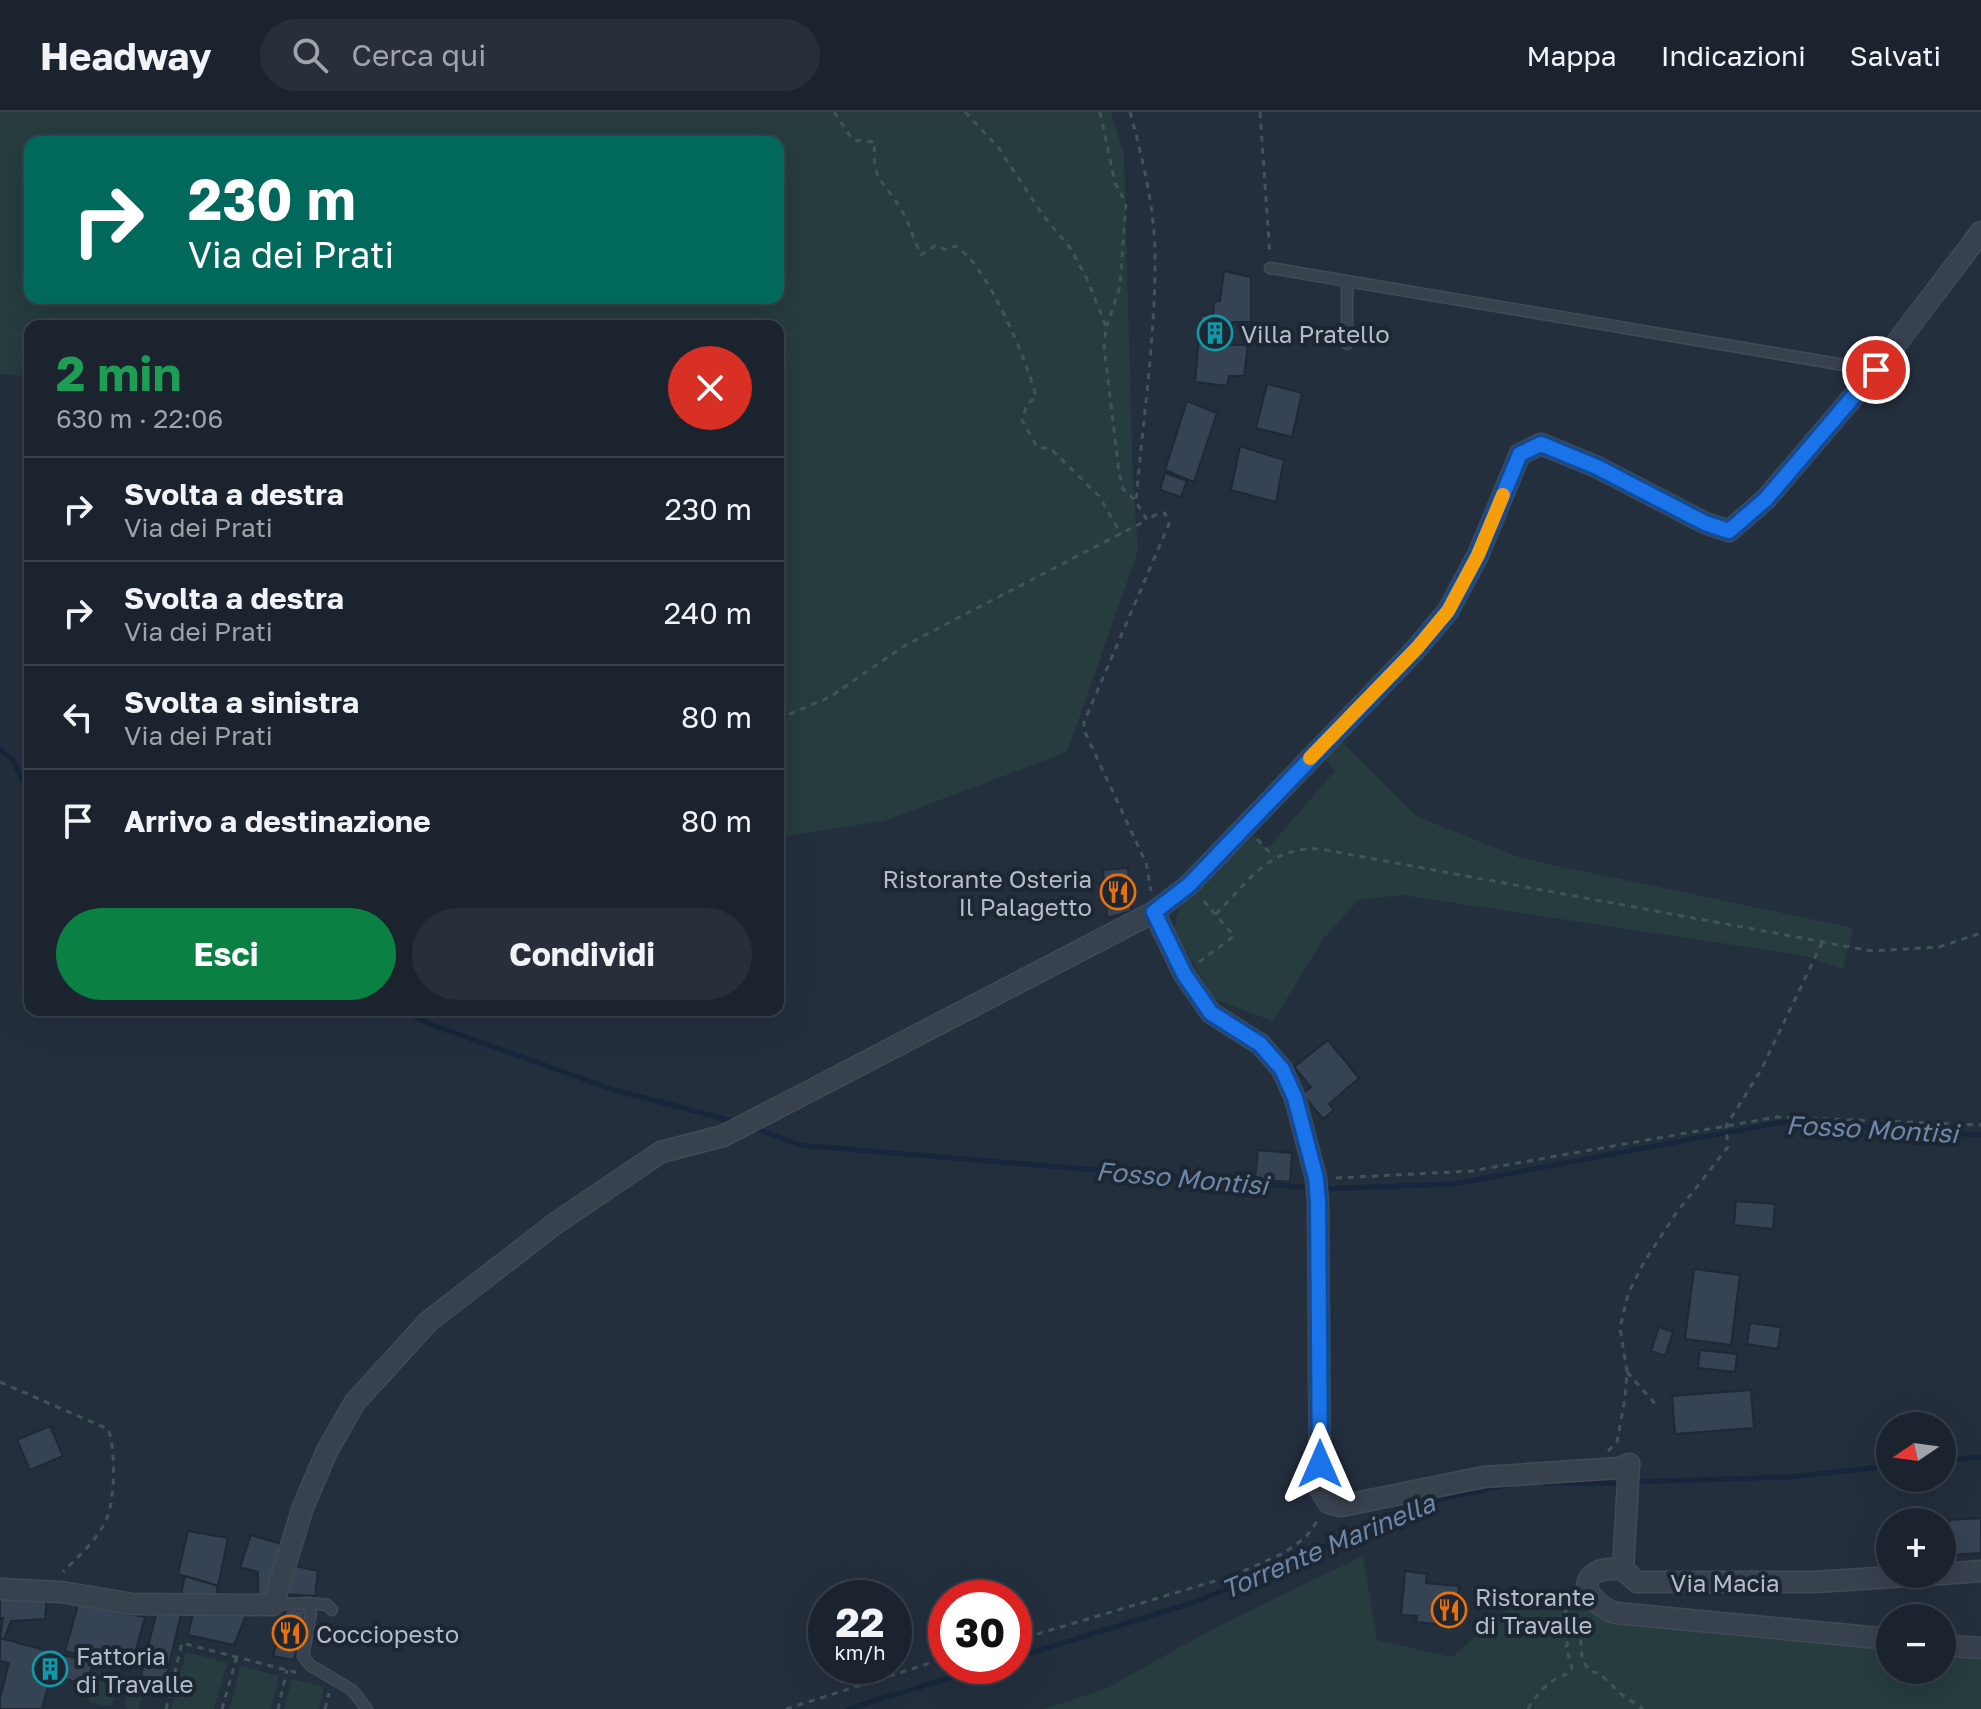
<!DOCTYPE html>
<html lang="it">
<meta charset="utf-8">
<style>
body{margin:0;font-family:"Golos Text",sans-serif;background:#282f3a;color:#f1f3f6;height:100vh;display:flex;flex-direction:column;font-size:30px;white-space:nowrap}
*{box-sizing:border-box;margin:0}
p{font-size:26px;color:#a0a4aa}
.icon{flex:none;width:44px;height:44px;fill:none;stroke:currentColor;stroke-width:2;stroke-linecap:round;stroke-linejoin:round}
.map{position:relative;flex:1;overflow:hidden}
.panel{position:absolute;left:24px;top:208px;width:760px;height:696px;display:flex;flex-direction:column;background:#1b232e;border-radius:16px;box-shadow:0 8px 32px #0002,0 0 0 2px #39404a}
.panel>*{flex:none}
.hud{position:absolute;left:24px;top:24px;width:760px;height:168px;border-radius:16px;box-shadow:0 8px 32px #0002,0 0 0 2px #39404a;background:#00695c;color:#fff;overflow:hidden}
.needle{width:52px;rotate:257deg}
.fabs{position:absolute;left:1876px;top:1300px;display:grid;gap:16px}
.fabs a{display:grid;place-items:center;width:80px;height:80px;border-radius:50%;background:#1b232e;box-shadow:0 8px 32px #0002,0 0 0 2px #39404a;font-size:40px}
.speed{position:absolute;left:808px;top:1468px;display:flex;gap:16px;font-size:40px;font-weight:700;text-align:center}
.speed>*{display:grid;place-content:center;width:104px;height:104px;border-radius:50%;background:#1b232e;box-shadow:0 8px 32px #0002,0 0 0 2px #39404a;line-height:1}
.speed small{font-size:20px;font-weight:400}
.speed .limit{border:12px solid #d22;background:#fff;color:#111}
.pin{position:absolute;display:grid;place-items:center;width:68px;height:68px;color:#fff;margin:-34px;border:4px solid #fff;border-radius:50%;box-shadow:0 2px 8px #0007}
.me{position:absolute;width:88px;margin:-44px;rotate:0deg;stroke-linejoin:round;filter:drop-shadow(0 0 6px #0008)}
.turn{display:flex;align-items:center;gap:28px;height:168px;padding:0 32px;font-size:36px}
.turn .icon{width:104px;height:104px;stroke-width:2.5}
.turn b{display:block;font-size:56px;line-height:68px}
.round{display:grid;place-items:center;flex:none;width:84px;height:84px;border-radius:42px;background:#282f3a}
.overview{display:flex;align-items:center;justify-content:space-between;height:136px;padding:0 32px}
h1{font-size:48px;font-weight:700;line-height:60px;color:#1e9e55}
.primary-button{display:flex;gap:16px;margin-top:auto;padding:16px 32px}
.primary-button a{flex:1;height:92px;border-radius:48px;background:#0b8043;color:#fff;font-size:32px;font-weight:700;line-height:92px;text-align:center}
.primary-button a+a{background:#282f3a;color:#f1f3f6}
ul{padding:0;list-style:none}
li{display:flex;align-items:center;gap:24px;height:104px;padding:0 32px;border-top:2px solid #39404a}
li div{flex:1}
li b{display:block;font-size:30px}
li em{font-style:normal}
header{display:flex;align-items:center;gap:48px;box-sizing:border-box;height:112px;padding:0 40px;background:#1b232e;border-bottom:2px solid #39404a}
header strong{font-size:38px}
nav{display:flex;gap:44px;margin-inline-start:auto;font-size:28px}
.search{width:560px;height:72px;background:#282f3a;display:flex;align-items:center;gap:20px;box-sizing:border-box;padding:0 28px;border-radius:44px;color:#a0a4aa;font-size:30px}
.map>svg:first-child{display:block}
.green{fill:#263c3f;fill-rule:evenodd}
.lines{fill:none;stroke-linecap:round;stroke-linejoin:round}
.stream{stroke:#17263c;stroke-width:5}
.building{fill:#364354;stroke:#1f2835;stroke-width:2}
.lane-casing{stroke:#414a57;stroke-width:13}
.street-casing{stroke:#414a57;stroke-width:23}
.path{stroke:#3f5557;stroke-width:3;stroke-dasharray:6 6;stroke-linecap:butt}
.lane{stroke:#38414e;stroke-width:10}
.street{stroke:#38414e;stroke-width:20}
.route-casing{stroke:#114b97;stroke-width:20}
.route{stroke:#1a73e8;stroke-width:14}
.slow{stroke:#f59e0b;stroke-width:14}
.labels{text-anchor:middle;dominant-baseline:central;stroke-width:8;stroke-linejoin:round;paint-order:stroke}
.poi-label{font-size:24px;fill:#b4bcc9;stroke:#1d2633;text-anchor:start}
.street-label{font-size:24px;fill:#b4bcc9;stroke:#1d2633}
.water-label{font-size:26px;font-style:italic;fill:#6d86a8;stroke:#1d2633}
</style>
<header>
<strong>Headway</strong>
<div class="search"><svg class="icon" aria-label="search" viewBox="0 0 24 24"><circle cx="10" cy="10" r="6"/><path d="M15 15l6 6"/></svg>Cerca qui</div>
<nav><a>Mappa</a><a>Indicazioni</a><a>Salvati</a></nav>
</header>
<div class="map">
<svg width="1981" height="1597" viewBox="0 0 1981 1597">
<rect width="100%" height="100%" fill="#242f3e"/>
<g class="green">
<path d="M0,0H1111L1124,44L1133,369L1138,439L1067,640L884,709L778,725V214H30V264L0,262ZM778,30V186H30V30Z"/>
<polygon points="1339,627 1416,704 1521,746 1853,816 1843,857 1806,844 1402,783 1358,788 1324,826 1273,909 1214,887 1174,817 1180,790 1254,724 1267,737 1335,659 1324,646"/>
<polygon points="1363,1444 1377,1528 1452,1545 1507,1497 1574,1499 1660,1495 1890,1518 1890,1558 1942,1558 1942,1523 1981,1527 1981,1597 1044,1597 1105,1577 1220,1513"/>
<polygon points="186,1540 227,1551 214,1597 171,1597"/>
<polygon points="240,1554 279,1564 271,1597 230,1597"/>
<polygon points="94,1559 121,1565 111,1594 100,1593 89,1589"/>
<polygon points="131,1566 146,1570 139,1597 128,1597 125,1591"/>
<polygon points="292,1567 324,1575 319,1597 284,1597"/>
</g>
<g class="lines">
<g class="stream">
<polyline points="0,637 14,650 30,685"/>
<polyline points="401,898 427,911 614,978 737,1010"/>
<polyline points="754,1016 799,1033 1311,1076"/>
<polyline points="1321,1077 1454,1072 1783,1010 1981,1023"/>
<polyline points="1942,1349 1981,1345"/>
<polyline points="1631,1370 1790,1365 1890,1354"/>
<polyline points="1543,1371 1621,1371"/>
<polyline points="1014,1546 1192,1491 1303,1446 1363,1414 1426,1390 1506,1373"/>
<polyline points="848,1597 988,1554"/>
</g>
</g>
<g class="building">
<polygon points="1224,159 1251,165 1251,210 1232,210 1229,233 1248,233 1244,264 1229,264 1227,274 1195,270 1201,203 1213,205 1214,190 1220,189"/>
<polygon points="1267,272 1302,281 1292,325 1256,316"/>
<polygon points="1187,289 1217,301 1194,370 1165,358"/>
<polygon points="1240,334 1284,348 1276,390 1231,378"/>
<polygon points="1165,361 1187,369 1181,385 1160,378"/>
<polygon points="1128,756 1131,799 1107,806 1106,781 1101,782 1100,771 1104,771 1103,758"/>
<polygon points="1328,928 1359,966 1329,992 1334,998 1323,1007 1302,982 1311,975 1294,955"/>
<polygon points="1258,1038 1292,1041 1290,1070 1255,1067"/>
<polygon points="1736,1089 1775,1092 1773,1117 1734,1113"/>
<polygon points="1694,1157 1740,1163 1731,1233 1685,1227"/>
<polygon points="1750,1211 1781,1215 1778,1237 1747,1232"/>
<polygon points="1659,1215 1673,1220 1665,1244 1651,1239"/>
<polygon points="1700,1238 1737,1242 1735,1260 1698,1256"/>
<polygon points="1751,1278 1754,1316 1675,1322 1672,1284"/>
<polygon points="50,1314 63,1344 30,1358 17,1328"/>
<polygon points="1981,1406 1981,1441 1951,1443 1949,1408"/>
<polygon points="188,1419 228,1426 218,1474 178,1462"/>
<polygon points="251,1423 281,1432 267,1487 258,1487 258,1460 240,1455"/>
<polygon points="287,1452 318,1459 315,1484 284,1482"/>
<polygon points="1405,1459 1427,1462 1426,1471 1459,1474 1456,1514 1416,1510 1417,1504 1401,1503"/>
<polygon points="185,1464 218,1474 215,1489 180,1487"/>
<polygon points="0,1482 47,1483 45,1507 11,1509 4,1527 0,1526 3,1506 0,1506"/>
<polygon points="78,1493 145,1505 130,1559 65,1539"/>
<polygon points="306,1497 294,1548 273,1544 286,1498"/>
<polygon points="247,1501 234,1533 188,1523 193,1502"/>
<polygon points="156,1502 181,1502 165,1570 141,1564"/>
<polygon points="0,1526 93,1551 87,1573 51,1563 42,1597 0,1597 0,1586 9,1551 0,1549"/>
</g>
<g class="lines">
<g class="lane-casing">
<g id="lane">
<polyline points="1270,156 1874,258"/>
<polyline points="1347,232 1347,169"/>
<polyline points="308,1491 327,1493 332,1498"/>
<polyline points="273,1493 308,1491 311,1501 303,1544 310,1553 352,1578 367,1597"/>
</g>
</g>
<g class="street-casing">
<g id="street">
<polyline points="1154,800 1184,862 1211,901 1260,932 1282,957 1295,986 1316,1066 1318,1090 1320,1377 1329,1391 1341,1394 1484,1365 1619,1356 1629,1352"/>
<polyline points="1623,1457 1629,1352"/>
<polyline points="1942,1462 1981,1459"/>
<polyline points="0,1477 61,1480 132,1492 273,1493 303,1395 327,1339 355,1290 429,1209 556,1111 661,1040 723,1024 754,1008 1154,800 1189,773 1417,536 1448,499 1478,443 1520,342 1541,332 1597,355 1705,411 1729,419 1766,387 1876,258 1981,120"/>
<path d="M1890,1527L1616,1501C1601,1497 1572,1474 1597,1460C1604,1456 1615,1457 1623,1457L1637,1470H1815L1939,1462"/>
<polyline points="1942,1533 1981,1536"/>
</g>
</g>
<g class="path">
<path d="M834,0L853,28L875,30C871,68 883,68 901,97C909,111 914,128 921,143L935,134L948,138L955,134C986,150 1028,250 1036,285L1027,292L1022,308L1037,335L1051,337L1099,384L1121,422"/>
<polyline points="965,0 998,35 1042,102 1071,137 1088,169 1106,215 1104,234 1119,360 1123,377 1135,388"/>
<polyline points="1100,0 1115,71 1126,91 1120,174 1107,214"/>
<path d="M1130,0C1142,45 1154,92 1155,139C1156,223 1143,306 1136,390L1147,408L1155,403L1165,401L1169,412L1084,610V618L1146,751L1151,779"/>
<polyline points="1260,0 1270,144"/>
<polyline points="778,607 830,585 904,534 1147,408"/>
<polyline points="1257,727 1274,745"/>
<path d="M1216,802C1249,769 1269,734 1320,737L1872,839L1939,835L1981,821"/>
<polyline points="1199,850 1234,824 1201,786"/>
<polyline points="1336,1066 1472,1059 1777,1005 1981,1013"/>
<polyline points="1627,1260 1657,1294"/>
<path d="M0,1270L108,1317C116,1337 115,1386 107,1406C99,1426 78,1445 63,1460"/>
<polyline points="1608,1339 1617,1330 1625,1286 1627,1260 1620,1216 1628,1182 1643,1152 1674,1104 1728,1035 1726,1014 1761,958 1822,831"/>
<polyline points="1592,1511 1587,1511 1580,1520 1582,1545 1586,1554 1591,1560 1599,1561 1621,1582 1643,1597"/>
<polyline points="1014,1529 1232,1464 1284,1441 1306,1425 1320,1405"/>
<polyline points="166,1597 182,1531 298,1561"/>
<polyline points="222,1597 237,1544"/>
<polyline points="278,1597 287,1558"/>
<polyline points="325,1597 329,1581"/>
<polyline points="786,1597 946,1546"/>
<path d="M1528,1597C1539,1578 1549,1568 1570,1561L1572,1556L1566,1535L1572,1518C1561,1495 1567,1505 1569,1484"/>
</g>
<use href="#lane" class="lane"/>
<use href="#street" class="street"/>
</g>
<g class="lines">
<g class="route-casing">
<polyline id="route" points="1320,1352 1318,1090 1316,1066 1295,986 1282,957 1260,932 1211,901 1184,862 1154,800 1189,773 1417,536 1448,499 1478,443 1520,342 1541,332 1597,355 1705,411 1729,419 1766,387 1876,258"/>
</g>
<use href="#route" class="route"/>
<polyline class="slow" points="1310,646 1417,536 1448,499 1478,443 1503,383"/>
</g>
<defs>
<g id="building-ring" transform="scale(1.8)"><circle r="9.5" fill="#1d2633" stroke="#0f9aa8" stroke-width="1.5"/><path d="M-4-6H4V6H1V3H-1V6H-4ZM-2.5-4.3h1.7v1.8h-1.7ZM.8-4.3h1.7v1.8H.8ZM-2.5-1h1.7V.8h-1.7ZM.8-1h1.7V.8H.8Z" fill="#0f9aa8"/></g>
<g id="restaurant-ring" transform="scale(1.8)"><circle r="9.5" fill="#1d2633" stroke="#e8710a" stroke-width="1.5"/><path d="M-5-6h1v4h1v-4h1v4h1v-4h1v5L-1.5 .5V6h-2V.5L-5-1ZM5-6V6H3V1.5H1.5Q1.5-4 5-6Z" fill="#e8710a"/></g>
</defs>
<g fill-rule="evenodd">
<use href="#building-ring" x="1215" y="221"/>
<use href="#restaurant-ring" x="1118" y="780"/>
<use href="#restaurant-ring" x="1449" y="1498"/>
<use href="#restaurant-ring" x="290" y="1521"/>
<use href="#building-ring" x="50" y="1557"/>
</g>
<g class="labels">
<g class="poi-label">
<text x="1241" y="221">Villa Pratello</text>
<text x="1092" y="766" text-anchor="end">Ristorante Osteria<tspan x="1092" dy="28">Il Palagetto</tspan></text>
<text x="1475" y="1484">Ristorante<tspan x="1475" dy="28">di Travalle</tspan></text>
<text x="316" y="1521">Cocciopesto</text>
<text x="76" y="1543">Fattoria<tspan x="76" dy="28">di Travalle</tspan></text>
</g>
<g class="street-label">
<text x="1725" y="1470">Via Macia</text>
</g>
<g class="water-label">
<text transform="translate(1872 1017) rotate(3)">Fosso Montisi</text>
<text transform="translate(1182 1066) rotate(5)">Fosso Montisi</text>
<text transform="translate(1328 1434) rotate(-23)">Torrente Marinella</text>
</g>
</g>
</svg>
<div class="fabs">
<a><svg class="needle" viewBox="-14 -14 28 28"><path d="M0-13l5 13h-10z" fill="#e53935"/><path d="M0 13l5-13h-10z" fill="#a0a4aa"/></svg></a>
<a>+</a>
<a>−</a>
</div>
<div class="speed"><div>22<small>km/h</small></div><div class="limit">30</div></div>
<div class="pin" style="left:1876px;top:258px;background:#d93025"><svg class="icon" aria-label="arrive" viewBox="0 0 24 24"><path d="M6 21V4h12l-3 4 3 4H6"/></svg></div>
<svg class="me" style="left:1320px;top:1352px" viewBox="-20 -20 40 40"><path d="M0-17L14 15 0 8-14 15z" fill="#1a73e8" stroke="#fff" stroke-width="4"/></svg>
<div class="hud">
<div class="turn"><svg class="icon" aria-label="right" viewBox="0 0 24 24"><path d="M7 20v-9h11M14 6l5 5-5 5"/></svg><div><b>230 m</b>Via dei Prati</div></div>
</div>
<section class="panel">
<div class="overview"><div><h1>2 min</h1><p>630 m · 22:06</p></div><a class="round" style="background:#d93025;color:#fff"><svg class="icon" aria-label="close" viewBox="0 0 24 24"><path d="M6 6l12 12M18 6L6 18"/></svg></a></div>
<ul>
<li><svg class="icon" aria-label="right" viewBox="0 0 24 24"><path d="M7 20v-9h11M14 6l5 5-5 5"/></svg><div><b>Svolta a destra</b><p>Via dei Prati</p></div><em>230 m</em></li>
<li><svg class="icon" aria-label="right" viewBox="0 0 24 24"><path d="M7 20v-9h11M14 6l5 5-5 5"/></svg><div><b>Svolta a destra</b><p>Via dei Prati</p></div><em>240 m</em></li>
<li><svg class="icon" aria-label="left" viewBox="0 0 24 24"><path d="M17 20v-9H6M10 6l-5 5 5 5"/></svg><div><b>Svolta a sinistra</b><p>Via dei Prati</p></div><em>80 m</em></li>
<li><svg class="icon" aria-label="arrive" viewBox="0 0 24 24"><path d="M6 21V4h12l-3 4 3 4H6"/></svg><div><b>Arrivo a destinazione</b></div><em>80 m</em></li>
</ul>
<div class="primary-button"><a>Esci</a><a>Condividi</a></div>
</section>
</div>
